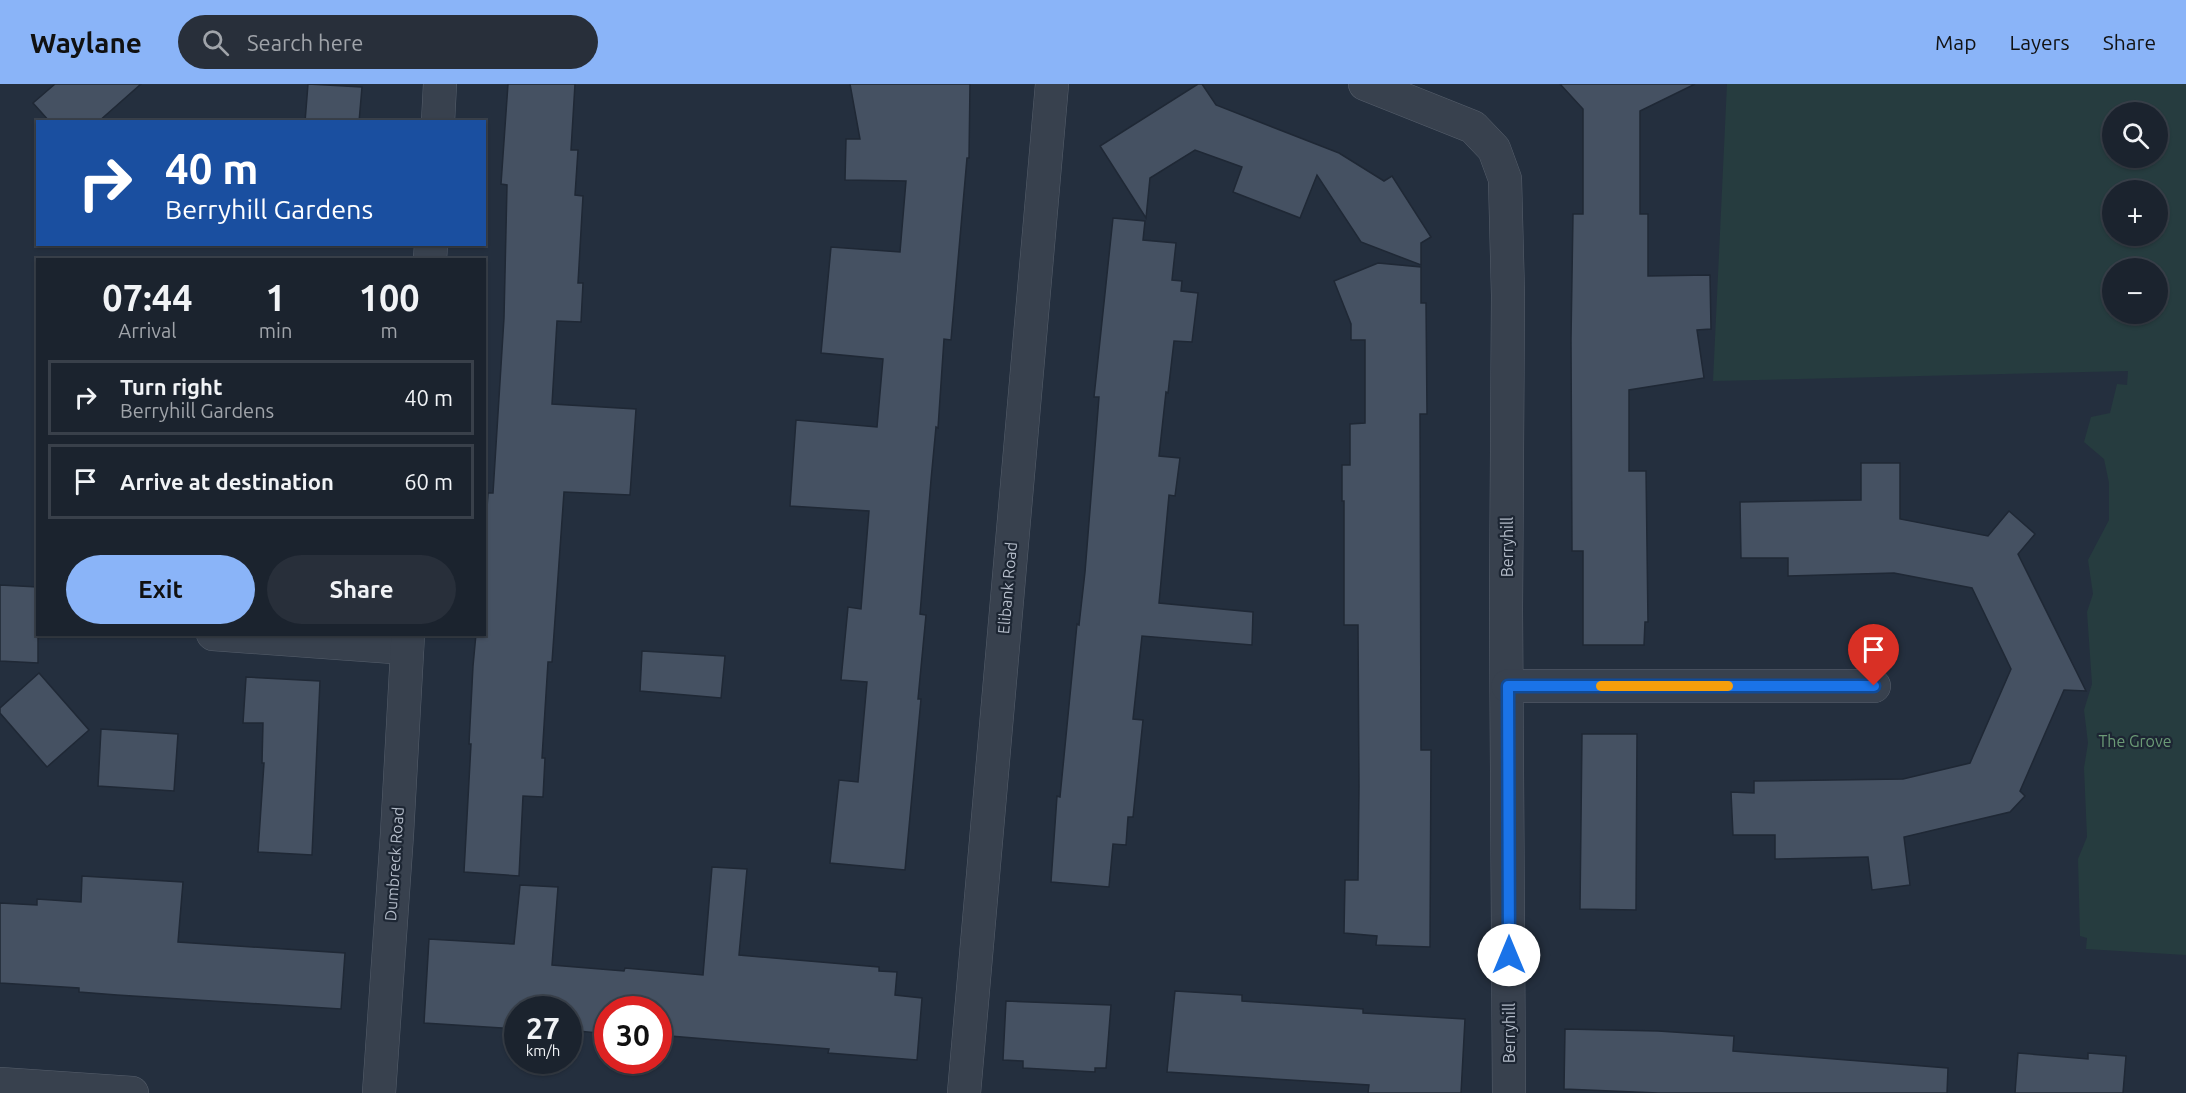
<!DOCTYPE html>
<meta charset="utf-8">
<style>
body{margin:0;font-family:Ubuntu,sans-serif;background:#282f3a;color:#f1f3f6;height:100vh;display:flex;flex-direction:column;font-size:22px;white-space:nowrap}
*{box-sizing:border-box;margin:0}
p{font-size:20px;color:#a0a4aa}
.icon{flex:none;width:33px;height:33px;fill:none;stroke:currentColor;stroke-width:2;stroke-linecap:round;stroke-linejoin:round}
.map{position:relative;flex:1;overflow:hidden}
.side{position:absolute;left:36px;top:174px;width:450px;height:378px;display:flex;flex-direction:column;background:#1b232e;border-radius:0px;box-shadow:0 2px 4px #0004,0 0 0 2px #39404a}
.side>*{flex:none}
.banner{position:absolute;left:36px;top:36px;width:450px;height:126px;border-radius:0px;box-shadow:0 2px 4px #0004,0 0 0 2px #39404a;background:#1a4fa0;color:#fff;overflow:hidden}
.fabs{position:absolute;left:2102px;top:18px;display:grid;gap:12px}
.fabs a{display:grid;place-items:center;width:66px;height:66px;border-radius:50%;background:#1b232e;box-shadow:0 2px 4px #0004,0 0 0 2px #39404a;font-size:30px}
.speed{position:absolute;left:504px;top:912px;display:flex;gap:12px;font-size:30px;font-weight:700;text-align:center}
.speed>*{display:grid;place-content:center;width:78px;height:78px;border-radius:50%;background:#1b232e;box-shadow:0 2px 4px #0004,0 0 0 2px #39404a;line-height:1}
.speed small{font-size:15px;font-weight:400}
.speed .limit{border:9px solid #d22;background:#fff;color:#111}
.pin{position:absolute;display:grid;place-items:center;width:51px;height:51px;color:#fff;margin:-62px -26px;border-radius:50% 50% 50% 0;rotate:-45deg;box-shadow:0 0 6px #0007}
.pin .icon{rotate:45deg}
.me{position:absolute;width:66px;margin:-33px;rotate:0deg;stroke-linejoin:round;filter:drop-shadow(0 0 4px #0008)}
.turn{display:flex;align-items:center;gap:21px;height:126px;padding:0 30px;font-size:27px}
.turn .icon{width:78px;height:78px;stroke-width:2.5}
.turn b{display:block;font-size:42px;line-height:51px}
.eta{display:flex;justify-content:space-evenly;align-items:center;height:102px;text-align:center}
.eta b{font-size:36px;font-weight:600;line-height:42px}
.action{display:flex;gap:12px;margin-top:auto;padding:12px 30px}
.action a{flex:1;height:69px;border-radius:36px;background:#8ab4f8;color:#111;font-size:24px;font-weight:600;line-height:69px;text-align:center}
.action a+a{background:#282f3a;color:#f1f3f6}
ul{padding:0;list-style:none}
li{display:flex;align-items:center;gap:18px;height:75px;margin:0 12px 9px;padding:0 18px;border:3px solid #39404a;border-radius:0px}
li div{flex:1}
li b{display:block;font-size:22px}
li em{font-style:normal}
header{display:flex;align-items:center;gap:36px;box-sizing:border-box;height:84px;padding:0 30px;background:#8ab4f8;color:#111}
header strong{font-size:28px}
nav{display:flex;gap:33px;margin-inline-start:auto;font-size:21px}
.search{width:420px;height:54px;background:#282f3a;display:flex;align-items:center;gap:15px;box-sizing:border-box;padding:0 21px;border-radius:33px;color:#a0a4aa;font-size:22px}
.map>svg:first-child{display:block}
.green{fill:#263c3f;fill-rule:evenodd}
.building{fill:#455162;stroke:#1f2835;stroke-width:1.5}
.lines{fill:none;stroke-linecap:round;stroke-linejoin:round}
.street-casing{stroke:#565f6c;stroke-width:34}
.street{stroke:#38414e;stroke-width:33}
.route-casing{stroke:#114b97;stroke-width:15}
.route{stroke:#1a73e8;stroke-width:10}
.slow{stroke:#f59e0b;stroke-width:10}
.labels{text-anchor:middle;dominant-baseline:central;stroke-width:4.5;stroke-linejoin:round;paint-order:stroke}
.street-label{font-size:16px;fill:#b4bcc9;stroke:#1d2633}
.park-label{font-size:16px;fill:#6b9a76;stroke:#1d2633}
</style>
<header>
<strong>Waylane</strong>
<div class="search"><svg class="icon" aria-label="search" viewBox="0 0 24 24"><circle cx="10" cy="10" r="6"/><path d="M15 15l6 6"/></svg>Search here</div>
<nav><a>Map</a><a>Layers</a><a>Share</a></nav>
</header>
<div class="map">
<svg width="2186" height="1009" viewBox="0 0 2186 1009">
<rect width="100%" height="100%" fill="#242f3e"/>
<path class="green" d="M1727,0H2186V871L2086,865L2087,854L2080,852L2078,775L2087,753L2084,684L2088,659L2084,626L2092,600L2087,528L2093,510L2088,476L2109,436V399L2104,375L2084,358L2091,333L2110,329L2117,300L2127,301L2128,287L1713,297ZM2112,28H2157V74H2112ZM2112,106H2157V152H2112ZM2112,184H2157V230H2112Z"/>
<g class="building">
<polygon points="55,0 141,0 98,38 50,38 33,19"/>
<polygon points="308,0 362,3 359,38 305,38"/>
<polygon points="508,0 575,0 571,66 578,66 575,111 583,112 578,199 583,199 581,238 557,237 552,320 636,325 630,411 564,408 552,578 548,578 542,674 545,674 543,713 523,712 519,792 464,788 471,660 469,660 473,582 476,550 484,550 484,468 488,409 493,409 504,234 507,101 501,100"/>
<polygon points="850,0 970,0 969,74 967,74 951,256 944,255 938,344 936,343 931,396 920,530 926,531 918,615 921,615 905,786 830,779 839,696 858,698 867,598 841,596 848,523 861,525 869,427 790,422 796,336 877,343 883,275 821,269 831,163 900,168 906,97 845,96 846,55 860,55"/>
<polygon points="1198,0 1202,0 1216,21 1339,69 1384,97 1392,92 1431,153 1421,159 1421,181 1361,158 1317,91 1300,134 1233,108 1242,83 1195,66 1150,94 1146,134 1100,62"/>
<polygon points="1560,0 1695,0 1640,27 1640,130 1648,130 1648,192 1710,191 1711,245 1697,246 1704,294 1629,306 1629,387 1646,387 1648,538 1645,538 1644,561 1583,561 1583,467 1572,467 1571,255 1573,130 1583,130 1583,25"/>
<polygon points="1113,134 1145,137 1143,156 1176,159 1172,196 1182,197 1181,207 1198,209 1192,258 1174,257 1168,309 1166,308 1159,372 1180,374 1175,412 1169,411 1159,519 1253,528 1252,561 1142,552 1133,635 1143,636 1133,733 1128,733 1126,761 1113,760 1109,803 1051,798 1057,712 1060,713 1077,540 1079,541 1085,488 1099,313 1094,313"/>
<polygon points="1378,179 1421,183 1421,219 1426,219 1427,330 1420,330 1421,666 1431,666 1430,863 1376,861 1377,852 1344,849 1345,796 1358,796 1359,702 1358,541 1344,541 1344,417 1342,417 1342,381 1350,381 1350,340 1365,339 1365,256 1351,256 1351,240 1334,197"/>
<polygon points="1861,379 1900,379 1900,435 1988,452 2009,427 2035,450 2018,470 2086,607 2064,606 2020,707 2025,712 2010,728 1904,753 1910,801 1872,806 1868,773 1775,775 1775,751 1733,751 1731,708 1754,709 1754,697 1903,695 1970,679 2011,585 1972,504 1894,489 1788,492 1788,474 1741,474 1740,418 1861,416"/>
<polygon points="0,501 38,503 38,579 0,577"/>
<polygon points="642,567 725,572 721,614 640,607"/>
<polygon points="39,589 89,646 47,683 0,629 0,624"/>
<polygon points="246,593 320,597 312,771 258,768 264,679 262,679 263,639 243,639"/>
<polygon points="101,645 178,650 174,707 98,702"/>
<polygon points="1582,650 1637,650 1636,826 1580,825"/>
<polygon points="712,783 747,785 739,871 879,883 879,887 897,888 895,911 922,914 917,976 828,969 829,965 658,951 658,926 608,926 608,950 568,946 568,926 518,926 518,945 424,939 429,855 514,860 520,801 558,803 552,881 624,887 625,884 703,891"/>
<polygon points="82,792 183,798 178,858 345,869 341,925 117,911 79,908 79,904 0,899 0,819 37,821 37,815 81,818"/>
<polygon points="1175,907 1242,911 1242,917 1363,925 1363,929 1465,935 1461,1009 1368,1009 1369,1001 1167,988"/>
<polygon points="1006,917 1111,921 1106,984 1095,984 1095,988 1023,984 1023,977 1003,976"/>
<polygon points="1565,945 1658,947 1734,952 1733,967 1948,984 1947,1009 1658,1009 1564,1005"/>
<polygon points="2018,969 2088,975 2088,969 2126,972 2123,1009 2015,1009"/>
</g>
<g class="lines">
<g class="street-casing">
<g id="street">
<polyline points="1365,0 1473,43 1494,65 1505,95 1508,211 1506,526 1509,1009"/>
<polyline points="438,38 440,0"/>
<polyline points="430,176 431,160"/>
<polyline points="213,550 407,564"/>
<polyline points="1508,602 1874,602"/>
<polyline points="0,1000 132,1009"/>
<polyline points="379,1009 397,750 408,550"/>
<polyline points="964,1009 1052,0"/>
</g>
</g>
<use href="#street" class="street"/>
</g>
<g class="lines">
<g class="route-casing">
<polyline id="route" points="1509,871 1508,602 1874,602"/>
</g>
<use href="#route" class="route"/>
<polyline class="slow" points="1601,602 1728,602"/>
</g>
<g class="labels">
<g class="street-label">
<text transform="translate(1507 463) rotate(-90)">Berryhill</text>
<text transform="translate(1007 504) rotate(-85)">Elibank Road</text>
<text transform="translate(394 780) rotate(-86)">Dumbreck Road</text>
<text transform="translate(1509 949) rotate(-90)">Berryhill</text>
</g>
<g class="park-label">
<text x="2135" y="657">The Grove</text>
</g>
</g>
</svg>
<div class="fabs">
<a><svg class="icon" aria-label="search" viewBox="0 0 24 24"><circle cx="10" cy="10" r="6"/><path d="M15 15l6 6"/></svg></a>
<a>+</a>
<a>−</a>
</div>
<div class="speed"><div>27<small>km/h</small></div><div class="limit">30</div></div>
<div class="pin" style="left:1874px;top:602px;background:#d93025"><svg class="icon" aria-label="arrive" viewBox="0 0 24 24"><path d="M6 21V4h12l-3 4 3 4H6"/></svg></div>
<svg class="me" style="left:1509px;top:871px" viewBox="-20 -20 40 40"><circle r="19" fill="#fff"/><path d="M0-13L10 11 0 6-10 11z" fill="#1a73e8"/></svg>
<div class="banner">
<div class="turn"><svg class="icon" aria-label="right" viewBox="0 0 24 24"><path d="M7 20v-9h11M14 6l5 5-5 5"/></svg><div><b>40 m</b>Berryhill Gardens</div></div>
</div>
<section class="side">
<div class="eta">
<div><b>07:44</b><p>Arrival</p></div>
<div><b>1</b><p>min</p></div>
<div><b>100</b><p>m</p></div>
</div>
<ul>
<li><svg class="icon" aria-label="right" viewBox="0 0 24 24"><path d="M7 20v-9h11M14 6l5 5-5 5"/></svg><div><b>Turn right</b><p>Berryhill Gardens</p></div><em>40 m</em></li>
<li><svg class="icon" aria-label="arrive" viewBox="0 0 24 24"><path d="M6 21V4h12l-3 4 3 4H6"/></svg><div><b>Arrive at destination</b></div><em>60 m</em></li>
</ul>
<div class="action"><a>Exit</a><a>Share</a></div>
</section>
</div>
